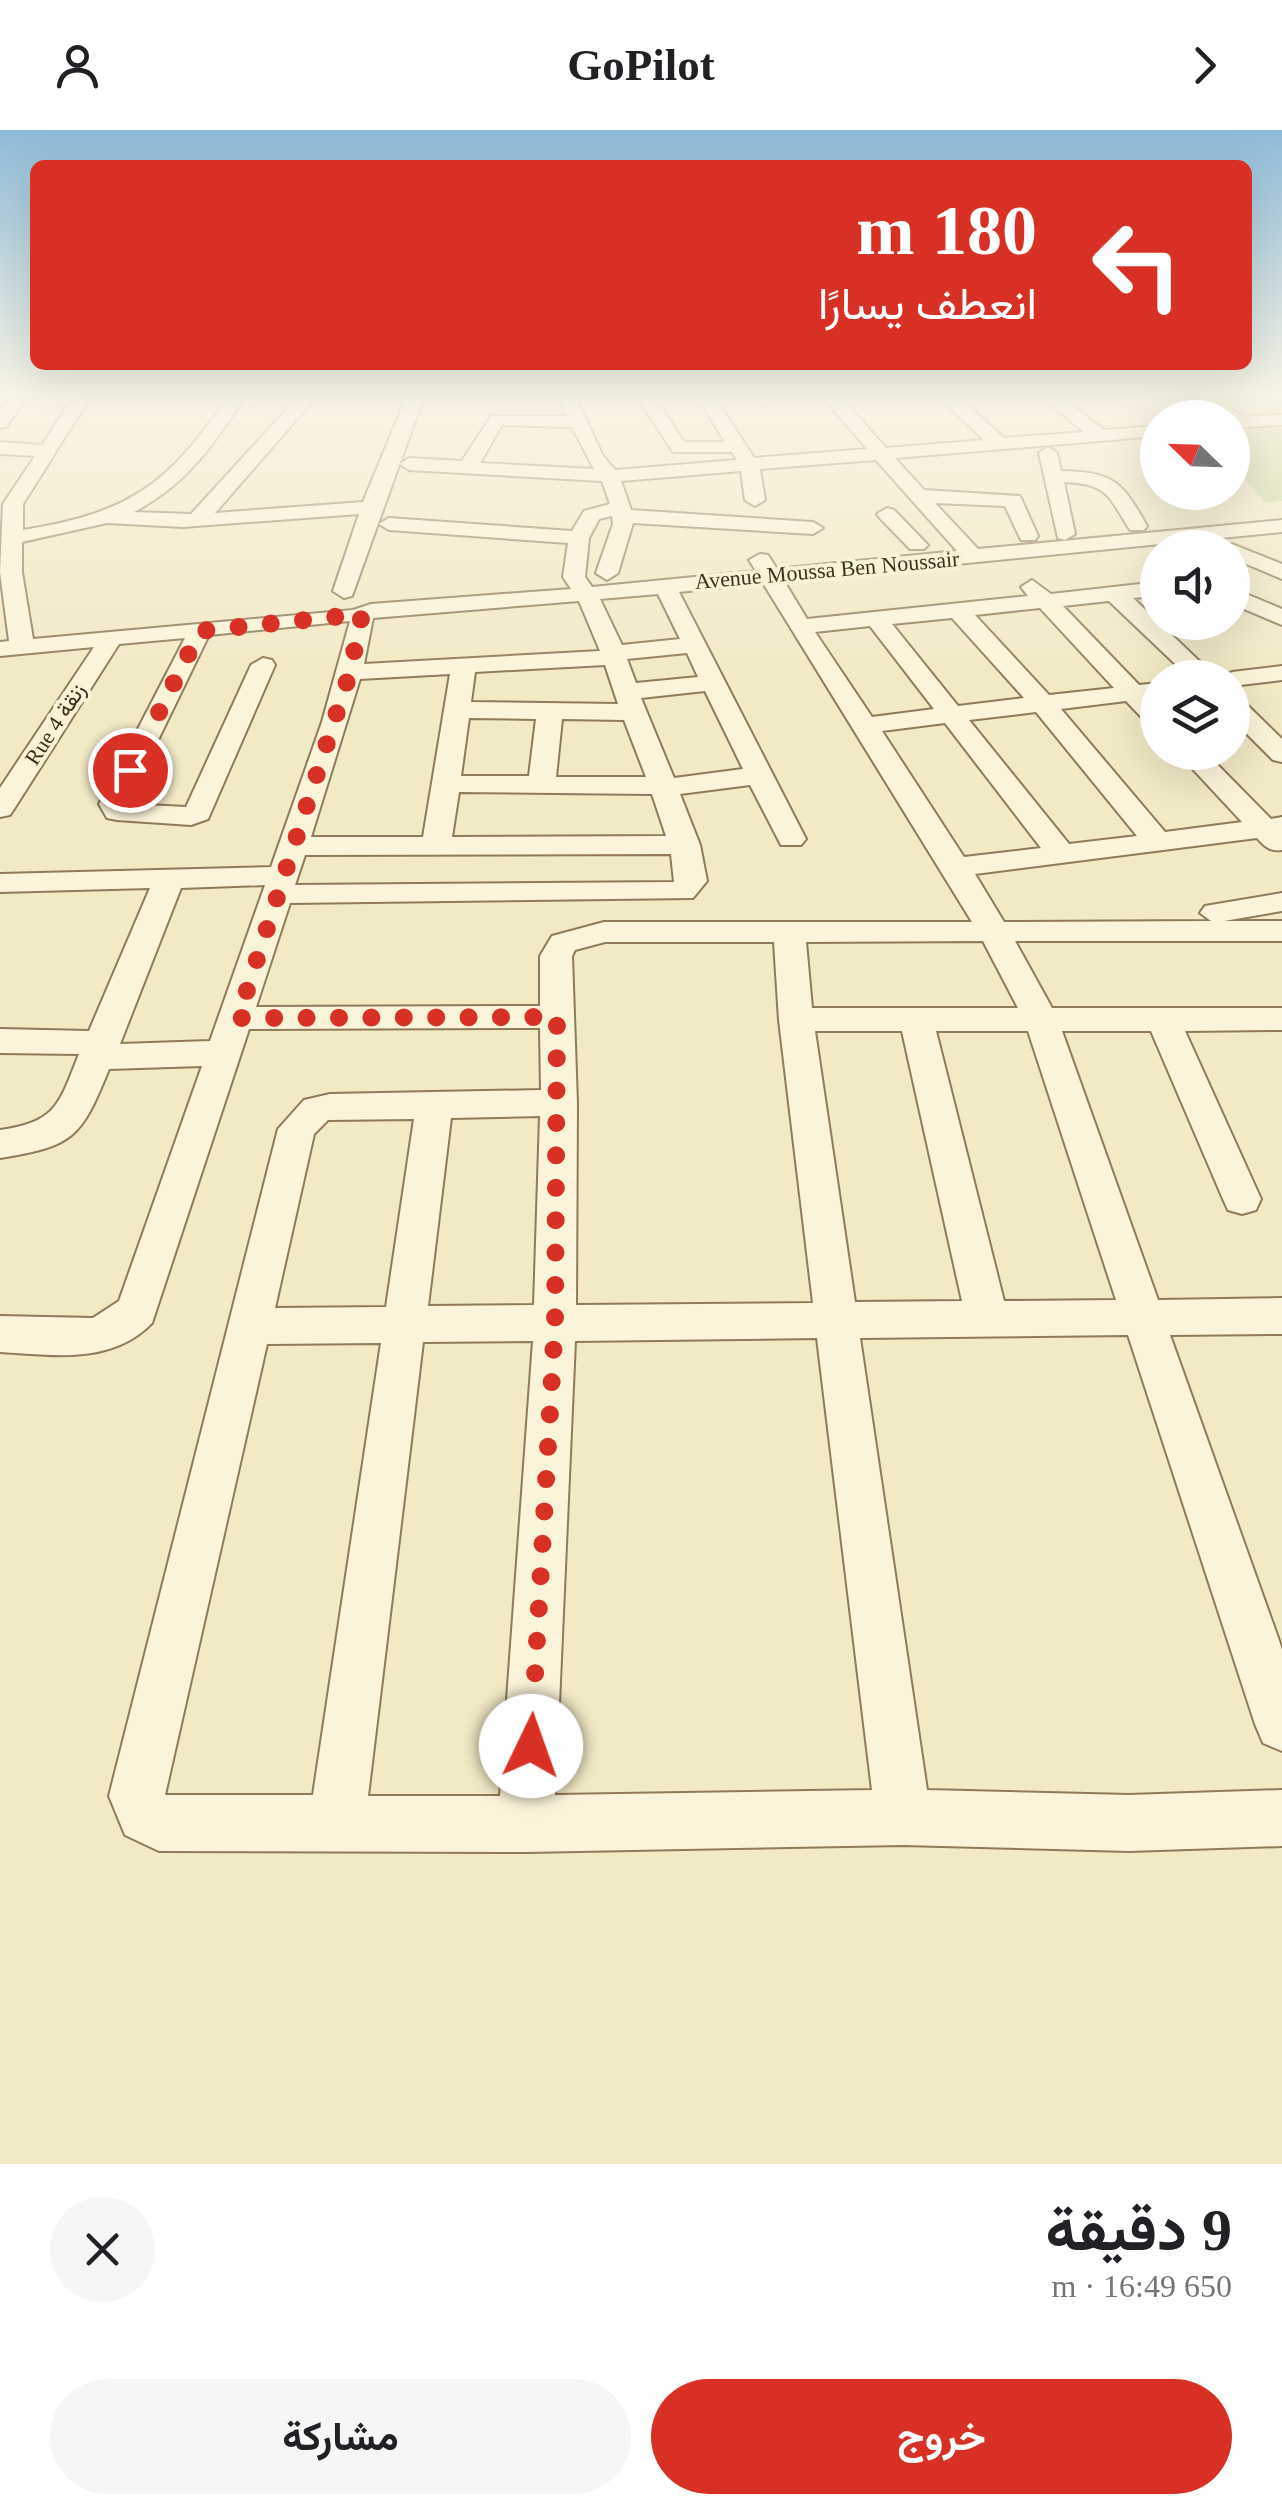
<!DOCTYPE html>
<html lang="ar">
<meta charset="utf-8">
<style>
body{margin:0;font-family:"Times New Roman",Vazirmatn,serif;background:#f6f6f6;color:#202124;direction:rtl;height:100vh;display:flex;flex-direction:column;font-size:38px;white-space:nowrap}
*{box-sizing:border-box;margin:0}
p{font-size:32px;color:#757577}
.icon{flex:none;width:55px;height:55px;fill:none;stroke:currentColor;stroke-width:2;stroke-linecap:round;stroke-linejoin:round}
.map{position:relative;height:2034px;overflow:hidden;direction:ltr}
.drawer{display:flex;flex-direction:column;background:#fff;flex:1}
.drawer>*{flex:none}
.banner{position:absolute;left:30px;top:30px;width:1222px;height:210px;border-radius:15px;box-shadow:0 10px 40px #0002;direction:rtl;background:#d93025;color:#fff;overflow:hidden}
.needle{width:65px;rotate:293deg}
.fabs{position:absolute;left:1140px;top:270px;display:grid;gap:20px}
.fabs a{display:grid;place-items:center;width:110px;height:110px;border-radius:50%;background:#fff;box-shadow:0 10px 40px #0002;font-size:50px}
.pin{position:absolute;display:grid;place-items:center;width:85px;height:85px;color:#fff;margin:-42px;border:5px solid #fff;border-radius:50%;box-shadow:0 2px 10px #0007}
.me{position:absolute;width:110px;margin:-55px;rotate:3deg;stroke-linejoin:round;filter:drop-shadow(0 0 8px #0008)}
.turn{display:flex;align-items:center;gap:35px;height:210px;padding:0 50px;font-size:45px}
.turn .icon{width:130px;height:130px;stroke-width:2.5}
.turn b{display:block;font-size:70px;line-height:85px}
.round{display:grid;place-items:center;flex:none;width:105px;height:105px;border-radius:52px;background:#f6f6f6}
.headline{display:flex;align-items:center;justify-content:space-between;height:170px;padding:0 50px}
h1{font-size:60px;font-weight:700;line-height:75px}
.cta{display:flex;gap:20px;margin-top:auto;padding:20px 50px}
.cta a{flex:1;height:115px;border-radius:60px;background:#d93025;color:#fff;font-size:40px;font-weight:700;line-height:115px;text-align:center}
.cta a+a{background:#f6f6f6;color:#202124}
header{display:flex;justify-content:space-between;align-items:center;height:130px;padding:0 50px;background:#fff;font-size:45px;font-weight:700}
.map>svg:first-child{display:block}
.green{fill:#c6d297}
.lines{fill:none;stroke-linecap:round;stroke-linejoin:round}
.minor-casing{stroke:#8f7a59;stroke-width:4}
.minor{fill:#fcf4da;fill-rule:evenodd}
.route{stroke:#d93025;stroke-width:18;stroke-dasharray:0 32.4}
.labels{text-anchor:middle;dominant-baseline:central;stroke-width:8;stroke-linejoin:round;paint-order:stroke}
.far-street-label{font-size:22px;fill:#3e301e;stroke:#f9f2d6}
</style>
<header><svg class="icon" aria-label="forward" viewBox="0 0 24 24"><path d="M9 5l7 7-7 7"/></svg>GoPilot<svg class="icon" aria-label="person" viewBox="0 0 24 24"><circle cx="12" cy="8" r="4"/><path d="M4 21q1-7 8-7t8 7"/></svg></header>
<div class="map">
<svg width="1282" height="2034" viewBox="0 0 1282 2034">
<rect width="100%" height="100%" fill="#f2e9c5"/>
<g class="green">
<polygon points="1218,266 1282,266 1282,286 1250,287"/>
<polygon points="1282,297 1282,371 1266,373 1233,337 1233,302"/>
</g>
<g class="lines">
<g class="minor-casing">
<g id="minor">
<polygon points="11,266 28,266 6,297 0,298 0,281"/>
<path d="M74,266H91L23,374V400C129,383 169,355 228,266H245C214,315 186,355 134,382L191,384L299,266H317L215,383L363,372L407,266H424L352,466L344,468L333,461L359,384L183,397L107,393L22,412V442L33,509L353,480L371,474L571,459L563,447L568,413L389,400L379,394L389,388L572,401L584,381L610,374L602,351L409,340L400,334L409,328L462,331L491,286H567L558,266H575L603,326L615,340L737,330L732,322H673L639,270L642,266H660L657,271L684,312H725L697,266H714L754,328L867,319L822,266H840L886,318L984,310L938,266H957L1004,308L1084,302L1040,266H1059L1104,300L1158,296V306L895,328L924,360L1020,366L1038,406L1035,410H1021L1005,376L935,373L978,419L1282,390V402L784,451L807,489L1028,466L1021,457L1032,450L1051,464L1158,452V466L1133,468L1217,548H1190L1109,471L1063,476L1139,555L1158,553V568H1151L1158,575V598L1149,595L1126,571L1061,579L1165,702L1242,692L1177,622H1205L1271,689L1282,687V720C1270,722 1264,716 1257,708L975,744L1004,792L1211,791L1200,783L1205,776L1282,763V781L1224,791H1282V811H1015L1052,878H1282V900L1185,901L1261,1069L1256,1080L1242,1084L1228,1080L1223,1069L1151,901H1062L1158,1170L1282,1168V1204L1170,1205L1282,1519V1621L1263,1613L1255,1594L1128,1205L860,1208L927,1660L1129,1665L1282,1660V1716L1129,1721L903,1715L526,1722L159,1721L125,1705L109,1666L278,999L304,970L330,964L541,960L540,898L249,899L152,1193C111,1235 53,1225 0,1222V1186L93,1188L119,1171L202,936L109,939C81,1008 74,1016 0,1028V1000C57,992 59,974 79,924L0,923V899L89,901L150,758L0,762V744L271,737L322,592L350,491L209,505L127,674L186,677L251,535L263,528L272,530L275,535L208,689L191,695L117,690L107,688L99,674L185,508L119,514L14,679L10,685L0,687V658L94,517L0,526V512L9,511L0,442L3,374L35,326L0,324V312L42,315ZM502,295L572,297L594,339L480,333ZM876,330L957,421L777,439L768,425L760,424L749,430L756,441L592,457L585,447L589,408L599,389L612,386L613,394L596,443L607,450L618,443L633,393L813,404L823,398L813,392L631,380L621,351L741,341L745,370L755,376L765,370L760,339ZM763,453L972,792H604L552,806L540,826V876L256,877L290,773L693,768L707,751L700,715L680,664L750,655L781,715H801L806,709L679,462ZM658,464L680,509L622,515L600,469ZM579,471L600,521L364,534L373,488ZM1040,478L1114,558L1049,565L975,485ZM952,488L1024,568L958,576L892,494ZM870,496L934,579L872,587L815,502ZM687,523L698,547L636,553L627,529ZM605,535L618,574L471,572L475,542ZM450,544L423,707H311L360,549ZM705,561L743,639L674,648L641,568ZM1036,582L1137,706L1069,714L969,590ZM469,588L536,589L529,646H461ZM562,589L624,590L646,647H556ZM945,593L1041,718L964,727L882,601ZM459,662L652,664L666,706L452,707ZM671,724L674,752L295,755L305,725ZM265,755L210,911L120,914L181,758ZM983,811L1018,878H812L806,812ZM605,812H774L779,890L813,1173L576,1175L577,973L572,826L575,820ZM815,901H902L962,1171L855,1172ZM936,901H1028L1116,1170L1004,1171ZM540,986L534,1175L428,1176L451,988ZM414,989L386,1177L275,1178L314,1004L328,990ZM817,1208L872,1660L555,1665L575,1211ZM533,1211L500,1666H368L423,1212ZM381,1213L313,1665H165L267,1214Z"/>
<polygon points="1193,266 1213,266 1243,287 1282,285 1282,295 1232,298 1232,288 1221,288"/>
<path d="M1048,317L1057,323L1061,341C1113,342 1122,351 1147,396L1144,400H1130C1108,366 1109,354 1064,352L1075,404L1065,410L1058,408L1039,323Z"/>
<polygon points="887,378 894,380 924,411 928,415 924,419 910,419 880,388 877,384"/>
<polygon points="1232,414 1282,434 1282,449 1232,428 1232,418 1223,418"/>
<polygon points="1232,458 1282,479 1282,495 1232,474"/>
<polygon points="1282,536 1282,550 1232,556 1232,548 1221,548 1232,542"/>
<polygon points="1232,567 1241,569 1282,609 1282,632 1273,630 1232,589"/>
</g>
</g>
<use href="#minor" class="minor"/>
</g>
<linearGradient id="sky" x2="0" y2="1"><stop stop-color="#8ebbd8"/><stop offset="0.48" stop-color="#f9f5e5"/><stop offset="1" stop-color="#f9f5e5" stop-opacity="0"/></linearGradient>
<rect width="1282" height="551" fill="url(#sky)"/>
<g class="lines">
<polyline class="route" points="130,640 200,501 362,484 350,542 238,888 557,887 555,1193 531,1616"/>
</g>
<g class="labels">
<g class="far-street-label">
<text transform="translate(827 440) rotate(-5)">Avenue Moussa Ben Noussair</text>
<text transform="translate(55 594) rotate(-57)">Rue 4 زنقة</text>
</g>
</g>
</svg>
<div class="fabs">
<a><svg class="needle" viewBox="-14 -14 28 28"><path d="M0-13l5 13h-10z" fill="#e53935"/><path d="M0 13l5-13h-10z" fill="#757577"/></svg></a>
<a><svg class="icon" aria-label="sound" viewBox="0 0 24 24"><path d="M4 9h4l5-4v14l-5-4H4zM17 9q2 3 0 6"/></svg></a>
<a><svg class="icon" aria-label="layers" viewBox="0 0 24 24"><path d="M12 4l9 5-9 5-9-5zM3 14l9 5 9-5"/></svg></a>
</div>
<div class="pin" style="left:130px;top:640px;background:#d93025"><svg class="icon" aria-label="arrive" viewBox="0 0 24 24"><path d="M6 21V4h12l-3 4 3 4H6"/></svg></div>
<svg class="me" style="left:531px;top:1616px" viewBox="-20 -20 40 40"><circle r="19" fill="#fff"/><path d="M0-13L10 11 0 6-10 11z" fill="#d93025"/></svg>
<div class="banner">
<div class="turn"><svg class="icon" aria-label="left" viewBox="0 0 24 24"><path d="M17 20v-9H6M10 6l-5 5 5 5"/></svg><div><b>180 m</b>انعطف يسارًا</div></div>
</div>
</div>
<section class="drawer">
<div class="headline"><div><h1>9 دقيقة</h1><p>650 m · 16:49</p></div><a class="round"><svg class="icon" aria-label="close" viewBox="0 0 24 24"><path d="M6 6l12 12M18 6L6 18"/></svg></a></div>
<div class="cta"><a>خروج</a><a>مشاركة</a></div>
</section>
